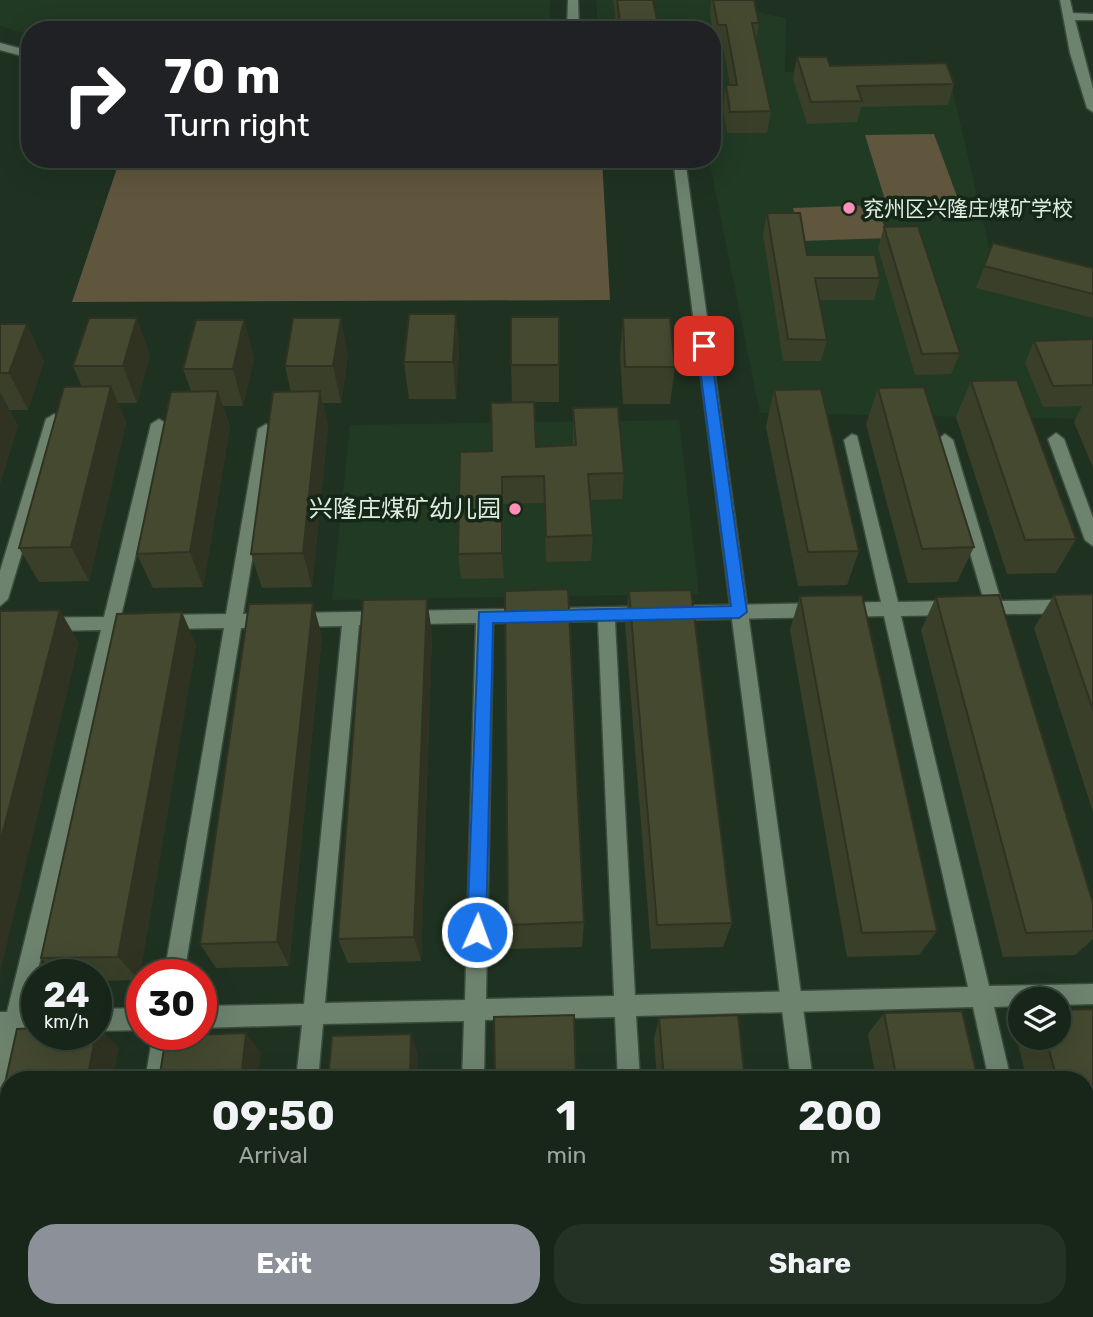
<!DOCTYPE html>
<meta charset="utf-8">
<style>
body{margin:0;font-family:Rubik,"Noto Sans SC",sans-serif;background:#243226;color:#f1f3f6;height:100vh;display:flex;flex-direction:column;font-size:26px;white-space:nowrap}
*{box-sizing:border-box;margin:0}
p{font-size:23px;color:#9ea5a2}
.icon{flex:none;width:38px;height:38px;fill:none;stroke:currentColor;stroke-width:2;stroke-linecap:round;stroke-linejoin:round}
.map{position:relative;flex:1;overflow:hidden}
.drawer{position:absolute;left:0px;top:1071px;width:1094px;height:247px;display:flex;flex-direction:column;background:#172619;border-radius:28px 28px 0 0;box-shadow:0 7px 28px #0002,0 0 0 2px #364338}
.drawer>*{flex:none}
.hud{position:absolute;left:21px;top:21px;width:700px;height:147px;border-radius:28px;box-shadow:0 7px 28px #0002,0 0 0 2px #364338;background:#202124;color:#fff;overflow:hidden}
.fabs{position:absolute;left:1008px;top:987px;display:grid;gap:14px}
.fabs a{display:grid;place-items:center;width:63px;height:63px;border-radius:50%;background:#172619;box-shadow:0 7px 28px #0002,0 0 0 2px #364338;font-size:35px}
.speed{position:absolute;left:21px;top:959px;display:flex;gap:14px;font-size:35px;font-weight:700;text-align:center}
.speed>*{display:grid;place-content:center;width:91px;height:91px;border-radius:50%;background:#172619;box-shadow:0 7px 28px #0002,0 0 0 2px #364338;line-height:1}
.speed small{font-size:18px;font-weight:400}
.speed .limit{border:10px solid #d22;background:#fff;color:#111}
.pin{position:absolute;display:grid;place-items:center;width:60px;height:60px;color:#fff;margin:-30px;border-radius:14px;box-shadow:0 4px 10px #0006}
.me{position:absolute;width:77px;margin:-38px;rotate:2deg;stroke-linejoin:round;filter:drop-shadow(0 0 5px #0008)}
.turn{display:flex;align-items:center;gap:24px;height:147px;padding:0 28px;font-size:32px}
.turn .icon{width:91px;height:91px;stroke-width:2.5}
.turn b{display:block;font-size:49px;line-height:60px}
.eta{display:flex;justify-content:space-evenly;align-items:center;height:119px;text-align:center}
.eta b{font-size:42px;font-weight:700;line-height:49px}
.action{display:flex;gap:14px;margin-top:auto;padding:14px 28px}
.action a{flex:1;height:80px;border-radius:28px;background:#8c9099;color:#fff;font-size:28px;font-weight:700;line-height:80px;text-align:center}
.action a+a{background:#243226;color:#f1f3f6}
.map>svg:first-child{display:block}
.built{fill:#213a24}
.green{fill:#60563e}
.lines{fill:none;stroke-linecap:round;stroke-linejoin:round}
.street-casing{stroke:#3b4c3d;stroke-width:3}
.secondary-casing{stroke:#3b4c3d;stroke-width:3}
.street{fill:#6d836e;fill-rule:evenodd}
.secondary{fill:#6d836e;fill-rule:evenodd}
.wall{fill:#3a3f29}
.shaded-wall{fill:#303322}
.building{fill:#444930;stroke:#303322;stroke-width:2}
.route{fill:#1a73e8;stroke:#114b97;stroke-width:2}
.poi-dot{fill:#ff8eb9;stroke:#152817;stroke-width:2.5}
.labels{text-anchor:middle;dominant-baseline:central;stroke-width:7;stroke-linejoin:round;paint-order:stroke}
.far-poi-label{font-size:21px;fill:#dfebdf;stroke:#152817;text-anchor:start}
.poi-label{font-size:24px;fill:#dfebdf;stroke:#152817;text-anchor:end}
</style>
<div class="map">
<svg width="1093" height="1317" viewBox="0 0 1093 1317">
<rect width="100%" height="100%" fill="#1f3221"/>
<g class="built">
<polygon points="0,0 550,0 549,30 30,30 30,35 0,26"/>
<polygon points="596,0 726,0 729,6 786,18 785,72 950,79 991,256 1093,284 1093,419 760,413 709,159 712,159 712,30 598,30"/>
<polygon points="679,420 699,594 332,600 350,425"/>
</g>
<g class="green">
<polygon points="934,134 959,202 886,203 865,135"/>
<polygon points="120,159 602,159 610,300 72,302"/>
<polygon points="877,205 888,238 802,241 793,208"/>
</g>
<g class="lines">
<g class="street-casing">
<g id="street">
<polygon points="1060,0 1070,0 1073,13 1093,14 1093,20 1075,20 1093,89 1093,112 1087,108 1070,53"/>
<polygon points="54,414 62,419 8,599 0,606 0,571 46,419"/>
<polygon points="159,419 167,424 121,616 142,618 145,623 142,628 118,630 28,1012 37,1011 37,1033 23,1033 12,1080 9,1080 9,1091 0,1097 0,1012 7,1012 101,630 0,632 0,618 104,617 151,424"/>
<path d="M266,424L274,429L243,614L881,602L844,440L852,434L857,436L898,602L952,601L958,603L960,608L958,613L952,615L901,616L989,986L1093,984V1004L1059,1005V999H1020V1006L994,1007L1011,1080H989L973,1007L636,1016L640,1080H618L615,1017L485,1020L484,1080H462L464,1021L323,1024L318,1080H296L302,1025L201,1028V1006L304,1004L342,626L241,628L184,975H164L224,628L164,629L158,627L155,622L158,617L164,615L226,614L258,429ZM884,616L968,987L635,995L615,621ZM598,621L614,996L486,999L493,623ZM476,623L465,1000L325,1003L359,625Z"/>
<polygon points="1056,433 1064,439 1093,518 1093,546 1085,540 1048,439"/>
<polygon points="945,434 953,440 1001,601 1093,599 1093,613 1005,614 1003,622 991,622 988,615 974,613 972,608 974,603 984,601 937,440"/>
<polygon points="142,1008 142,1030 96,1031 96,1009"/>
<polygon points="153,1034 175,1034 167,1080 145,1080"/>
<polygon points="106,1309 130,1309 129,1317 105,1317"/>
<rect x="272" y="1309" width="24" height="8"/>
<rect x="454" y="1309" width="24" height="8"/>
<polygon points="628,1309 652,1309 653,1317 629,1317"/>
<polygon points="1041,1309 1065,1309 1067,1317 1043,1317"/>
</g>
</g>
<g class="secondary-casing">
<g id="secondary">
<polygon points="568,0 578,0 579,30 567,30"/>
<polygon points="0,43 30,51 30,58 0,50"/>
<polygon points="673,159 685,159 813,1080 791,1080"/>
<polygon points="820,1309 844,1309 845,1317 821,1317"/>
</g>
</g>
<use href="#street" class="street"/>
<use href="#secondary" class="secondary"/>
</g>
<g class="wall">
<polygon points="613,0 653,0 659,30 617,30"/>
<polygon points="711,0 754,0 759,23 756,42 771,111 767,133 727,133 723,107 726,85 730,85 723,47 715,47 710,14"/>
<polygon points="797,57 830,66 954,84 948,105 861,107 857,122 807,124 793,79"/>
<polygon points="767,213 807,255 880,278 874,300 819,300 827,340 821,361 783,361 763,235"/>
<polygon points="884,227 960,353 951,374 915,375 878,248"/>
<polygon points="993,243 1093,268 1093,318 976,288"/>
<polygon points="456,314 459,351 456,399 409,399 404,362"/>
<polygon points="623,318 675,367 670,404 623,404 620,355"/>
<polygon points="244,320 254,358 243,406 223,406 230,427 203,587 153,588 137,554 191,391 183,369"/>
<polygon points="0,324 44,361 28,410 9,410 18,426 0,483"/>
<polygon points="1093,339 1093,468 1074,422 1082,406 1043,407 1025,363 1034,341"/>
<polygon points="150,355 137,403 118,403 126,423 89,581 39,582 19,548 82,387 73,366"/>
<polygon points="348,355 341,403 323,403 328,427 312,587 262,588 251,554 291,392 285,366"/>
<polygon points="511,365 559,365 559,402 512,402"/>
<polygon points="971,381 1076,539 1056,573 1007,574 956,417"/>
<polygon points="878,388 974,547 957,582 908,583 866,424"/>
<polygon points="774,390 859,551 847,585 798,586 766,427"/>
<polygon points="573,408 624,473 622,499 590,500 593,535 591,561 546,562 544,503 503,504 504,578 461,579 458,554 492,451 536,447 573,445"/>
<polygon points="629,591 732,923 723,947 651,949 625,624"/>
<polygon points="1093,594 1093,812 1034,628 1054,595"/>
<polygon points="800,596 937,931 919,955 847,957 790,630"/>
<polygon points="936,597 1093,903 1093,939 1075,955 1003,957 921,630"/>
<polygon points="432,633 421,961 348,963 338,939"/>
<polygon points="322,636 289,966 216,968 200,944"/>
<polygon points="196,645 139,980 96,981 96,975 58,975 41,958"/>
<polygon points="584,922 582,947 510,949 508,925"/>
<polygon points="1093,1009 1093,1317 1086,1317 1084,1309 1085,1309 1085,1080 1027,1080 1015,1032 1020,1027 1020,1038 1059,1038"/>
<polygon points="884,1013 978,1080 876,1080 868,1034"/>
<polygon points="659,1018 745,1080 657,1080 654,1039"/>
<polygon points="675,1309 773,1309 774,1317 675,1317"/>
<polygon points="917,1309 1030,1309 1032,1317 918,1317"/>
</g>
<g class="shaded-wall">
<polygon points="456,314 459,351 456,399 453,362"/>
<polygon points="137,318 150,355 137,403 123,366"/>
<polygon points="341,318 348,355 341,403 333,366"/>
<polygon points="244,320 254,358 243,406 233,369"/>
<polygon points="27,324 44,361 28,410 9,373"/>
<polygon points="111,386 126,423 89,581 71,547"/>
<polygon points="218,391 230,427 203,587 190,552"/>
<polygon points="320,391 328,427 312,587 303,553"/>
<polygon points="0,392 18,426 0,483"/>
<polygon points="502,477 503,504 504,578 502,553"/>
<polygon points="427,599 432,633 421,961 414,937"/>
<polygon points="313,603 322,636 289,966 277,942"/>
<polygon points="60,610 79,643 0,973 0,843"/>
<polygon points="182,612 196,645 139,980 118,957"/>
<polygon points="97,1026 119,1047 113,1080 87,1080"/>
<polygon points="246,1033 261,1053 258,1080 241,1080"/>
<polygon points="411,1034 418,1054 417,1080 410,1080"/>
<polygon points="44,1309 73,1309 72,1317 43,1317"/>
<polygon points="214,1309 233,1309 232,1317 213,1317"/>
<rect x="401" y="1309" width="8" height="8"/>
</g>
<g class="building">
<polygon points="617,0 653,0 659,30 621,30"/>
<polygon points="713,0 754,0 759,23 752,23 771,111 730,112 726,85 737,85 726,25 718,25"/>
<polygon points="797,57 827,57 830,66 946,63 954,84 857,86 862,101 811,102"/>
<polygon points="767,213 800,213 807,255 875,255 880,278 815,278 827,340 788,339"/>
<polygon points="918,226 960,353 922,354 884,227"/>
<polygon points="993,243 1093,268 1093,294 984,266"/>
<polygon points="409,314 456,314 453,362 404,362"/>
<rect x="511" y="317" width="48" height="48"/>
<polygon points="89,318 137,318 123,366 73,366"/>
<polygon points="293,318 341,318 333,366 285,366"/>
<polygon points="623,318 670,318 675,367 625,367"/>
<polygon points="196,320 244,320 233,369 183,369"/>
<polygon points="0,324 27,324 9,373 0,373"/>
<polygon points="1093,339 1093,385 1053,386 1034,341"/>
<polygon points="1017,380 1076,539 1025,540 971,381"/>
<polygon points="111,386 71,547 19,548 64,387"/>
<polygon points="924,387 974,547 922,549 878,388"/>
<polygon points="821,389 859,551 808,552 774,390"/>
<polygon points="218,391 190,552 137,554 171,392"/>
<polygon points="320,391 303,553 251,554 273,392"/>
<polygon points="534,402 536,447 576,445 573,408 618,407 624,473 588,474 593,535 546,537 544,476 502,477 502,553 458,554 460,452 492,451 491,403"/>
<polygon points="568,589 584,922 508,925 505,591"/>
<polygon points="691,590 732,923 657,925 629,591"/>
<polygon points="1093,594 1093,710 1054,595"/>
<polygon points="862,595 937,931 862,933 800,596"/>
<polygon points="999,595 1093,903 1093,931 1026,933 936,597"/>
<polygon points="427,599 414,937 338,939 363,600"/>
<polygon points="313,603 277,942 200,944 249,604"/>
<polygon points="60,610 0,843 0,611"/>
<polygon points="182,612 118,957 41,958 117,614"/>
<polygon points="1093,1009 1093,1216 1085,1186 1085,1080 1057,1080 1046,1038 1059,1038 1059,1010"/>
<polygon points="962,1011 978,1080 897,1080 884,1013"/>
<polygon points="574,1015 576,1080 495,1080 494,1017"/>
<polygon points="738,1015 745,1080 664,1080 659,1018"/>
<polygon points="37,1028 37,1034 96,1034 87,1080 9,1080 9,1309 44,1309 43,1317 0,1317 0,1106 17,1029"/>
<polygon points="246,1033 241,1080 159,1080 166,1036"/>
<polygon points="411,1034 410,1080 328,1080 332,1036"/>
<polygon points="124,1309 214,1309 213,1317 123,1317"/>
<polygon points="311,1309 401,1309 401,1317 310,1317"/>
<rect x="495" y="1309" width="91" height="8"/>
<polygon points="683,1309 773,1309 774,1317 683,1317"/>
<polygon points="940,1309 1030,1309 1032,1317 941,1317"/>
</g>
<polygon class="route" points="704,341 710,346 747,612 739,618 493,623 486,932 483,938 477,940 470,938 467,932 479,612 731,606 697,346"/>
<g class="poi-dot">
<circle cx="849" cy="208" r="7"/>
<circle cx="515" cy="509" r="7"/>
</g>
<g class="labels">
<g class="far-poi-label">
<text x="863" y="208">兖州区兴隆庄煤矿学校</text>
</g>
<g class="poi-label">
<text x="501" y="509">兴隆庄煤矿幼儿园</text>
</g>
</g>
</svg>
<div class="fabs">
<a><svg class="icon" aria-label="layers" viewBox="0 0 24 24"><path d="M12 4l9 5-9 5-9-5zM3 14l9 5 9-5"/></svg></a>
</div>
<div class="speed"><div>24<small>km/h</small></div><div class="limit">30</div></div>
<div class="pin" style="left:704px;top:346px;background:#d93025"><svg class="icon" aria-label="arrive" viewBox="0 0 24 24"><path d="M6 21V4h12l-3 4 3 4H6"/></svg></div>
<svg class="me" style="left:477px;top:932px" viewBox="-20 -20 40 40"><circle r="17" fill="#1a73e8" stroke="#fff" stroke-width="3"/><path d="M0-11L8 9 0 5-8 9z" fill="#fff"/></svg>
<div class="hud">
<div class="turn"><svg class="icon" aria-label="right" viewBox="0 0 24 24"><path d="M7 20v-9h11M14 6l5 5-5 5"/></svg><div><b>70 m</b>Turn right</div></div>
</div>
<section class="drawer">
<div class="eta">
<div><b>09:50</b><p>Arrival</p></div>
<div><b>1</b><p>min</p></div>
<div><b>200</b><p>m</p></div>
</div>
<div class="action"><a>Exit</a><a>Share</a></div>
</section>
</div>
